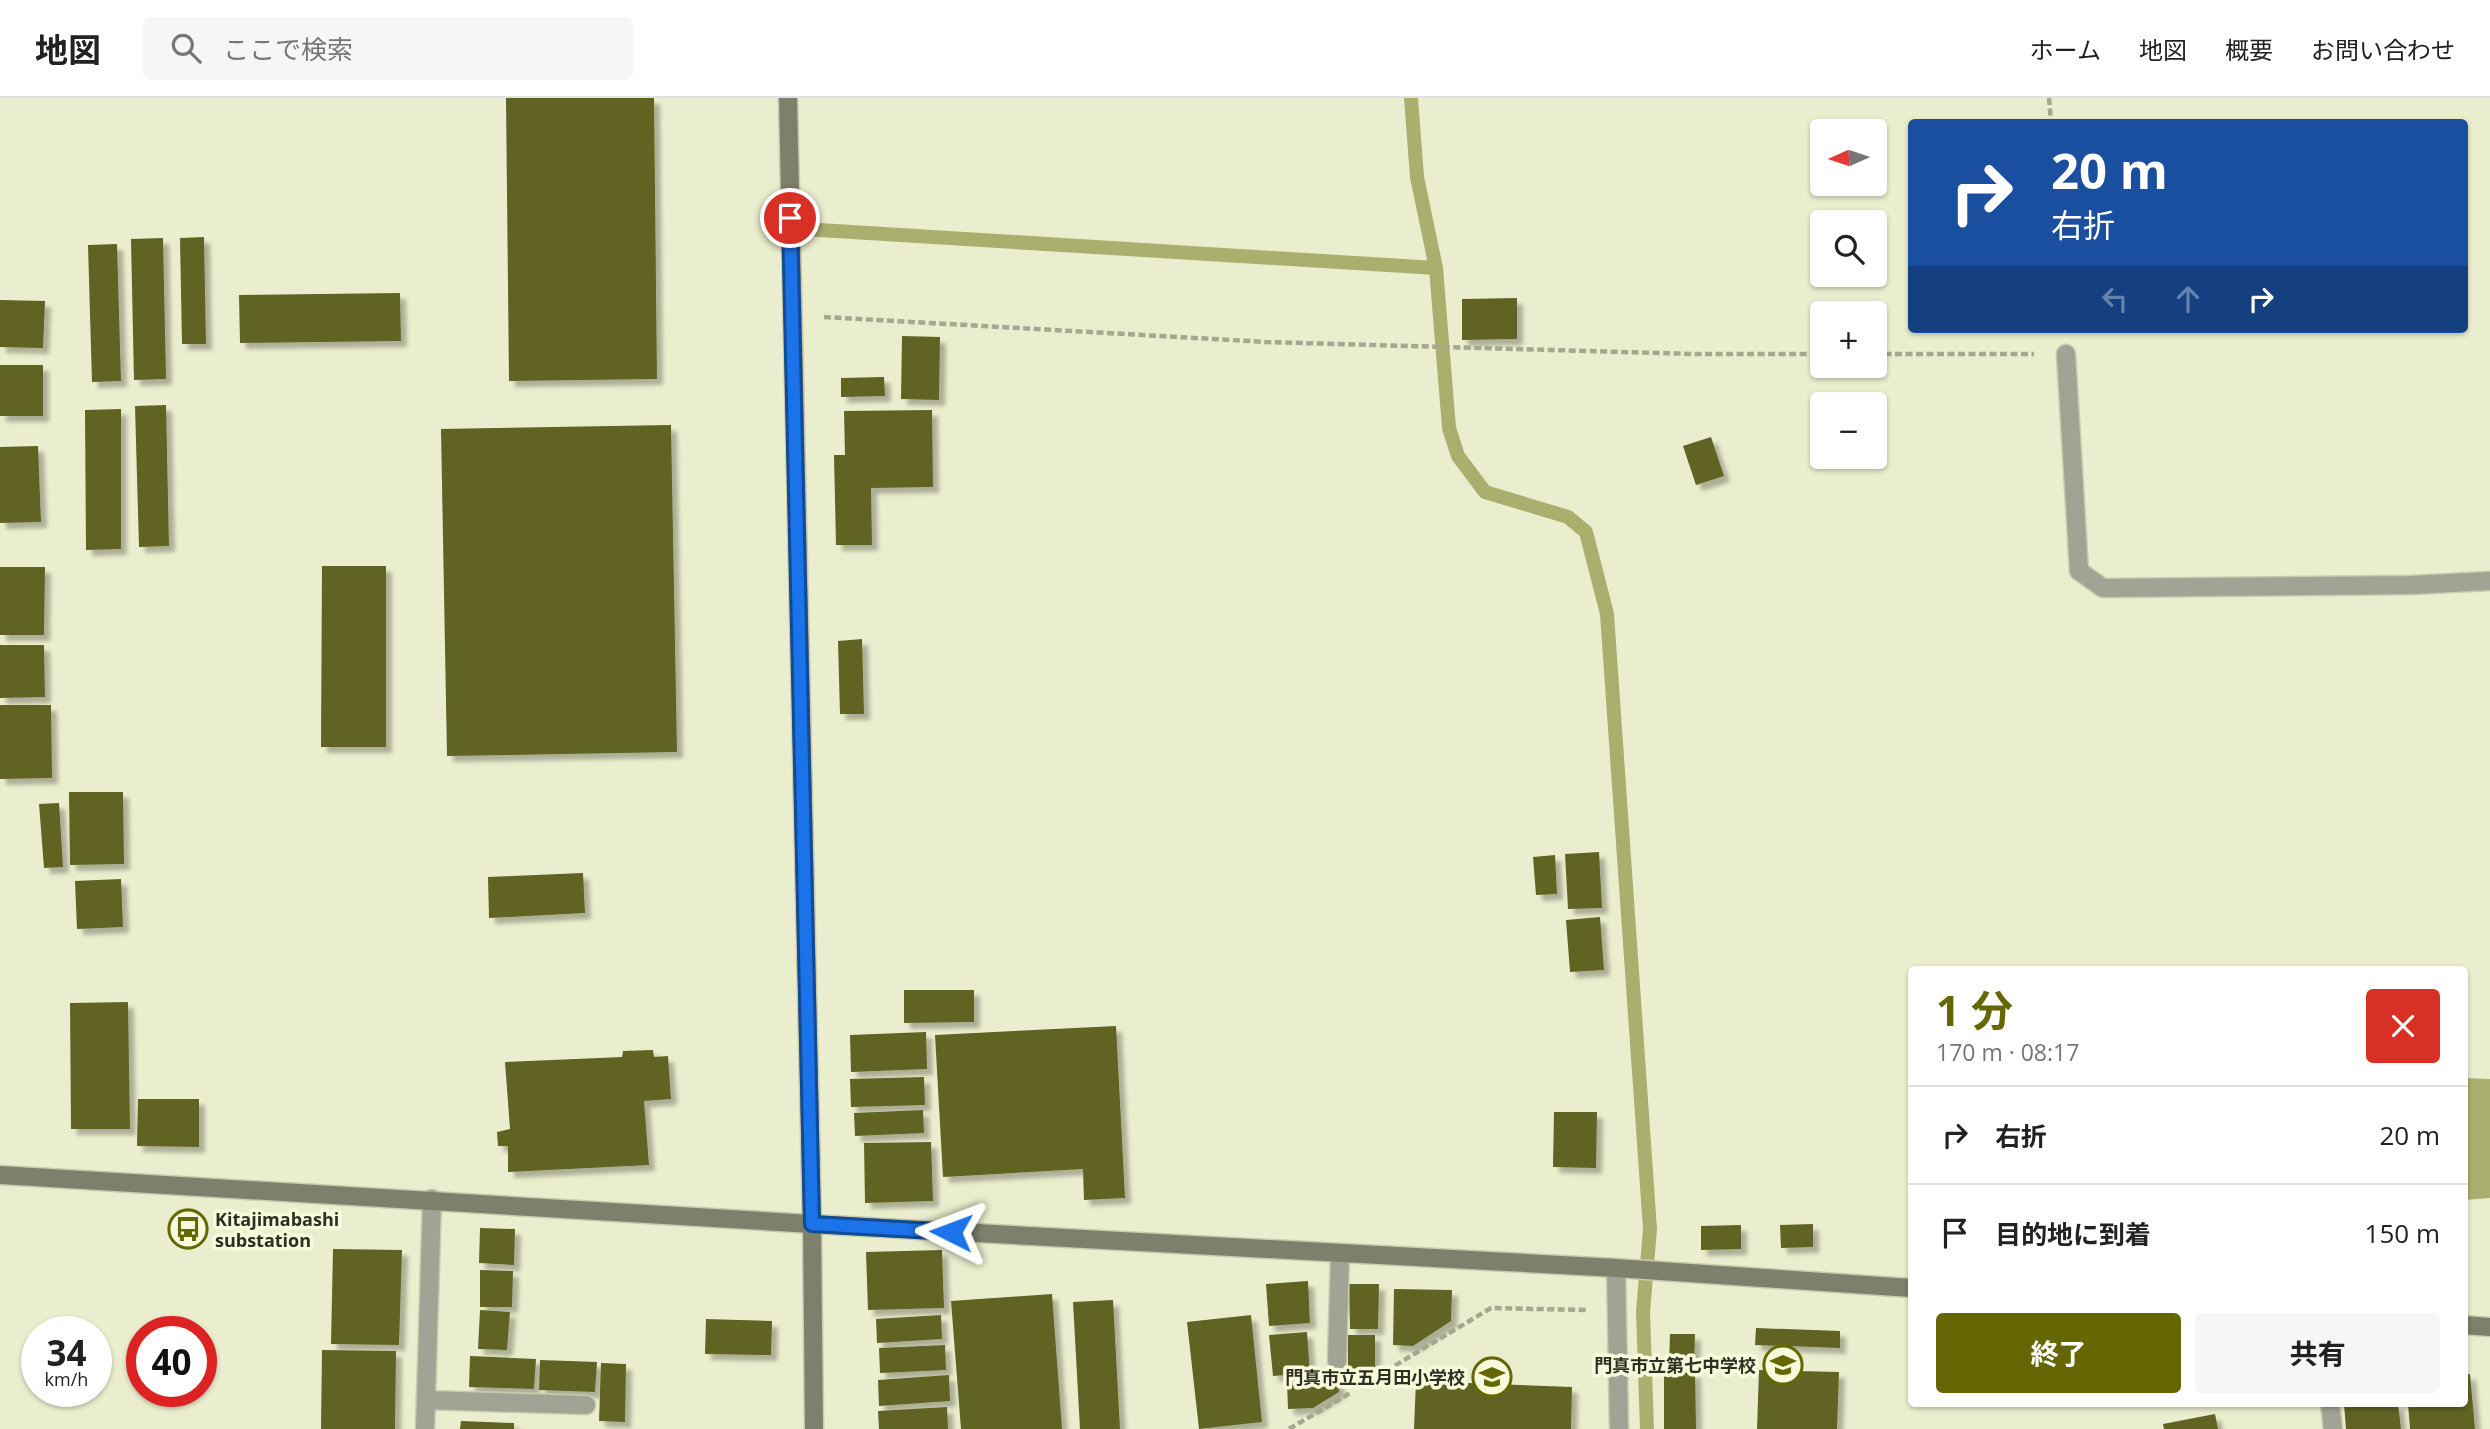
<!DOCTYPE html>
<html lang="ja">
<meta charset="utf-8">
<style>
body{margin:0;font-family:"Open Sans","Noto Sans JP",sans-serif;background:#f6f6f6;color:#222;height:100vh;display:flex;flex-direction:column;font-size:26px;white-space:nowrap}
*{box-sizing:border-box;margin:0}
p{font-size:23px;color:#767676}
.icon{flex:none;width:38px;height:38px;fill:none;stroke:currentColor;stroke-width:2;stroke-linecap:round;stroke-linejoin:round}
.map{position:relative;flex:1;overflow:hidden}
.sheet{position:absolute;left:1908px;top:868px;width:560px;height:441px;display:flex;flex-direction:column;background:#fff;border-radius:7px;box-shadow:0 2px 5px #0004}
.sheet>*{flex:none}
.hud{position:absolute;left:1908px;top:21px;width:560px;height:214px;border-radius:7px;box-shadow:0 2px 5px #0004;background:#1a4fa0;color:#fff;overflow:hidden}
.needle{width:46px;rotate:267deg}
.controls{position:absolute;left:1810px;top:21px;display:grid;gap:14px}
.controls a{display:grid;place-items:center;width:77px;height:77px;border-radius:7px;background:#fff;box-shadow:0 2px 5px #0004;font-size:35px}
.speed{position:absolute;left:21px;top:1218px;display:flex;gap:14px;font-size:35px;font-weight:700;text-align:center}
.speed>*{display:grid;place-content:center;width:91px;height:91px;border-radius:50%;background:#fff;box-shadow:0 2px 5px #0004;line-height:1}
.speed small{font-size:18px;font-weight:400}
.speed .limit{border:10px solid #d22;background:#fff;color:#111}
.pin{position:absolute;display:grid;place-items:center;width:60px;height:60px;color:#fff;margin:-30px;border:4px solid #fff;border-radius:50%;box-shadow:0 2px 7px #0007}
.me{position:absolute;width:77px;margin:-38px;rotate:273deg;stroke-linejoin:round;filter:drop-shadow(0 0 5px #0008)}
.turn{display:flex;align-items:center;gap:24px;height:147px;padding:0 28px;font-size:32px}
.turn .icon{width:91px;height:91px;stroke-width:2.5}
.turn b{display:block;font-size:49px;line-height:60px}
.lanes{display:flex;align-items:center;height:66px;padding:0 28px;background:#0003;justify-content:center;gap:35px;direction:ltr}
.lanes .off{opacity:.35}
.round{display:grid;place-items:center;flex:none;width:74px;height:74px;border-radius:7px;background:#f6f6f6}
.summary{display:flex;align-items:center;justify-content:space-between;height:119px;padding:0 28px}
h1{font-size:42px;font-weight:700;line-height:52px;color:#646703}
.action{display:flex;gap:14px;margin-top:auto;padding:14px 28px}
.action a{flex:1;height:80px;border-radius:7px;background:#646703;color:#fff;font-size:28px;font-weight:700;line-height:80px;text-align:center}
.action a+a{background:#f6f6f6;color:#222}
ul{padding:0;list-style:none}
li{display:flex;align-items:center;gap:21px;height:98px;padding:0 28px;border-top:2px solid #e0e0e0}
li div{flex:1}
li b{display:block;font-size:26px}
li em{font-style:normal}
header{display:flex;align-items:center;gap:42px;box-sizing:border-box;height:98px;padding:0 35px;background:#fff;border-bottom:2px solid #e0e0e0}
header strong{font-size:33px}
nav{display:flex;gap:38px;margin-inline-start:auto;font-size:24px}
.search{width:490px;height:63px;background:#f6f6f6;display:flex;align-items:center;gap:18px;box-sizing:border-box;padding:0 24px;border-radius:7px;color:#767676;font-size:26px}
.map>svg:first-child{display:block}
.water{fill:#abaf6e}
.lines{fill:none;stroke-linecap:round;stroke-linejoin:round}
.stream{stroke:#abaf6e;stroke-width:14}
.building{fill:#606323;filter:url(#shadow)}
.lane-casing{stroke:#c9ccaf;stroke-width:21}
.street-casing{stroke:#c9ccaf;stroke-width:21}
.secondary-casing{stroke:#c9ccaf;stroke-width:21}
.path{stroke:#a5a78e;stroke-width:4.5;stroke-dasharray:7 3.5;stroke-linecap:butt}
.lane{stroke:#a1a395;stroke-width:18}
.street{stroke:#a1a395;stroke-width:18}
.secondary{stroke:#7e806c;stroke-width:18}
.route-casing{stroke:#114b97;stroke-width:18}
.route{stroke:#1a73e8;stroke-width:12}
.labels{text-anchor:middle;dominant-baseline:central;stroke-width:7;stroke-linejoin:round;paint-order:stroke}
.poi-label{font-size:18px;font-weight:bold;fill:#2e2f22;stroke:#f8fbdb;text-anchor:end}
</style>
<header>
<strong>地図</strong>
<div class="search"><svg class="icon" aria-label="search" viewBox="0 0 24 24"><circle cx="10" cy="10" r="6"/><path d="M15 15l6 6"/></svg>ここで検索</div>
<nav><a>ホーム</a><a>地図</a><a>概要</a><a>お問い合わせ</a></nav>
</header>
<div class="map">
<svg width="2490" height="1331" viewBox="0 0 2490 1331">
<defs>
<filter id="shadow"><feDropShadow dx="6" dy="6" stdDeviation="2" flood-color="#0004"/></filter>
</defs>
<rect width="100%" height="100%" fill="#ebeece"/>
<polygon class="water" points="2464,980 2490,981 2490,1100 2464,1102"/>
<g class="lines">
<g class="stream">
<polyline points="1411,0 1417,79 1436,170 1449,330 1458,358 1485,394 1568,419 1586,434 1607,516 1650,1131 1643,1214 1647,1331"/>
<polyline points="803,131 1436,170"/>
</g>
</g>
<g class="building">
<polygon points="506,0 654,0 657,281 509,283"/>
<polygon points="204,139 206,246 182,246 180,140"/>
<polygon points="163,140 166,281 134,282 131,141"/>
<polygon points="117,146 121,283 92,284 88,147"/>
<polygon points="400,195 401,243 240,245 239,197"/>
<polygon points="1517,200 1517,241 1462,242 1462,201"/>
<polygon points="0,202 45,203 43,250 0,249"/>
<polygon points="902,238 940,239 939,302 901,301"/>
<rect x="0" y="267" width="43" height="51"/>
<polygon points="884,279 885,298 841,299 841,280"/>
<polygon points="166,307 169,448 139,449 135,308"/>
<polygon points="121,311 121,451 86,452 85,312"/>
<polygon points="932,312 933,389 871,390 872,447 836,447 834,357 845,357 844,313"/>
<polygon points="671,327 677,654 447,658 441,331"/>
<polygon points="1711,339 1724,378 1696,387 1683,348"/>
<polygon points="38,348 41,424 0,425 0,349"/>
<polygon points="322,468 386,468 386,649 321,649"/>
<polygon points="0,469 45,469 44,537 0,537"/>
<polygon points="862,541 864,616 840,616 838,543"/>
<polygon points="0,547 44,547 45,599 0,600"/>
<polygon points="0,607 51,607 52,680 0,681"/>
<polygon points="69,694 123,694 124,766 70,767"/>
<polygon points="59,705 63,769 44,770 39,706"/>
<polygon points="1599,754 1602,810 1568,811 1565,756"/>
<polygon points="1555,757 1557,796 1536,797 1533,759"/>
<polygon points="583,775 585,815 489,820 488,779"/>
<polygon points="121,781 123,829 77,831 75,783"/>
<polygon points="1600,819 1604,872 1570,874 1566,822"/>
<polygon points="904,892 974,892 974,924 904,925"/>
<polygon points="128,904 130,1031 71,1031 70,905"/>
<polygon points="1116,928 1125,1100 1084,1102 1083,1071 943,1079 935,937"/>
<polygon points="926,934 927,971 851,974 850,937"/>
<polygon points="653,952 654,959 668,958 671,1001 644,1003 649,1067 508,1074 508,1048 498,1048 497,1034 510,1031 505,964 622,959 623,953"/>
<polygon points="924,979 925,1007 851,1009 850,981"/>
<polygon points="138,1001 199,1001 199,1049 137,1048"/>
<polygon points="923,1012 924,1035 855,1038 854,1015"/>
<polygon points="1554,1014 1597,1014 1596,1070 1553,1069"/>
<polygon points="931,1044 933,1103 865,1105 864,1045"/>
<polygon points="1813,1126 1813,1149 1781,1150 1780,1127"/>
<polygon points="1741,1127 1741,1151 1701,1152 1701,1128"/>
<polygon points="480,1130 515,1131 514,1167 479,1165"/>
<polygon points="333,1151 402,1152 399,1247 331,1246"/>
<polygon points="942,1152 944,1210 868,1212 866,1154"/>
<polygon points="480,1172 513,1173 512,1209 480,1209"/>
<polygon points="1308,1183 1310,1225 1269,1228 1266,1186"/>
<polygon points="1349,1186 1379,1186 1378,1231 1350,1231"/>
<polygon points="1394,1191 1452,1192 1451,1223 1413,1248 1393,1247"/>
<polygon points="1052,1196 1062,1331 961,1331 951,1203"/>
<polygon points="1113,1202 1120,1331 1080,1331 1073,1204"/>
<polygon points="480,1212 510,1214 507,1252 478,1251"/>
<polygon points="941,1217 942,1241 877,1245 876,1221"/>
<polygon points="1251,1217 1262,1324 1199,1331 1187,1224"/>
<polygon points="706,1221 772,1223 771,1257 705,1256"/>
<polygon points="1756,1230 1840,1233 1840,1250 1755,1247"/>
<polygon points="1307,1234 1310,1275 1273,1278 1269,1237"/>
<polygon points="1670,1236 1695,1236 1694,1267 1669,1267"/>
<rect x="1348" y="1237" width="27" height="35"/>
<polygon points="945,1247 946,1272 880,1275 879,1250"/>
<polygon points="322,1252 396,1253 395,1331 321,1331"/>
<polygon points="470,1258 536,1261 534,1291 469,1289"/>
<polygon points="540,1262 597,1264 595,1294 539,1292"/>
<polygon points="601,1265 626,1266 625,1324 599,1323"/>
<polygon points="1759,1272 1839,1274 1837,1331 1757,1331"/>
<polygon points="1695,1274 1696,1331 1664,1331 1664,1275"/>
<polygon points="2470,1276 2475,1331 2410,1331 2408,1306 2464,1306 2464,1277"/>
<polygon points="949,1277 950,1303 879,1308 878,1282"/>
<polygon points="1338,1282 1339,1294 1313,1310 1288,1311 1287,1285"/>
<polygon points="1416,1283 1572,1289 1571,1331 1414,1331"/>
<polygon points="2344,1306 2398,1306 2401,1331 2346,1331"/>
<polygon points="947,1309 948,1331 879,1331 878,1313"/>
<polygon points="2215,1316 2218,1331 2164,1331 2163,1326"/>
<polygon points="461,1323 514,1325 514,1331 460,1331"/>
</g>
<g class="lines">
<g class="lane-casing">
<g id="lane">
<polyline points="1337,1263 1340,1155"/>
<polyline points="426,1302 586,1307"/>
</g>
</g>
<g class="street-casing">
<g id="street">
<polyline points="2066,256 2079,473 2103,490 2411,487 2490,483"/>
<polyline points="1616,1170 1619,1331"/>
<polyline points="2330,1306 2333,1331"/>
<polyline points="425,1331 432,1101"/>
</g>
</g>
<g class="secondary-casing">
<g id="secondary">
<polyline points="788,0 812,1126 814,1331"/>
<polyline points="0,1077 812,1126 1616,1170 1911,1190"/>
<polyline points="2464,1227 2490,1229"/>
</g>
</g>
<g class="path">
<polyline points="2049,0 2051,24"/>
<polyline points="824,219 1266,244 1695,256 1822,256"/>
<polyline points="1874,256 2034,256"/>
<polyline points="1359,1289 1491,1210 1587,1212"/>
<polyline points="1289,1331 1352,1294"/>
</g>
<use href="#lane" class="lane"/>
<use href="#street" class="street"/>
<use href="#secondary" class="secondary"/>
</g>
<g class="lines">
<g class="route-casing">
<polyline id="route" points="790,120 812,1126 951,1134"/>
</g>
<use href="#route" class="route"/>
</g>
<defs>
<g id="bus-ring" transform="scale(2.0125)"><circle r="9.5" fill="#f8fbdb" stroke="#646703" stroke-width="1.5"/><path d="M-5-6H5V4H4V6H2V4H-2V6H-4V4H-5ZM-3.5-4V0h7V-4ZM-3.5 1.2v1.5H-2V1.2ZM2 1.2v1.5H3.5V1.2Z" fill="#646703"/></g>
<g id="school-ring" transform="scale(2.0125)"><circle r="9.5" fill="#f8fbdb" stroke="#646703" stroke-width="1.5"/><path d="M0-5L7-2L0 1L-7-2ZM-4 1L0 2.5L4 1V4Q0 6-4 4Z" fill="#646703"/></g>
</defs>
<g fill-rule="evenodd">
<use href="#bus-ring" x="188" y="1131"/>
<use href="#school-ring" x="1783" y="1267"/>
<use href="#school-ring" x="1492" y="1279"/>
</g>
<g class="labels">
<g class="poi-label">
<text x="215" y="1121" text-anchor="start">Kitajimabashi<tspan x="215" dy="21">substation</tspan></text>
<text x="1756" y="1267">門真市立第七中学校</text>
<text x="1465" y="1279">門真市立五月田小学校</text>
</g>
</g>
</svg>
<div class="controls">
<a><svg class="needle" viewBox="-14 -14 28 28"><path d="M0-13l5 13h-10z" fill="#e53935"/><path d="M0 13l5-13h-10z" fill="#767676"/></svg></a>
<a><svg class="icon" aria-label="search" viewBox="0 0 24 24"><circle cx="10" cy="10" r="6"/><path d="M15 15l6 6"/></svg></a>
<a>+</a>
<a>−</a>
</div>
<div class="speed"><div>34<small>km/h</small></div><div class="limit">40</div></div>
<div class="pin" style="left:790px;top:120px;background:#d93025"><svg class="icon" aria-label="arrive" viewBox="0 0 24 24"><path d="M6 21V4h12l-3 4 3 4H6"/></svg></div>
<svg class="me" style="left:951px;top:1134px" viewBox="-20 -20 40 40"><path d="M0-17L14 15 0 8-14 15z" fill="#1a73e8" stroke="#fff" stroke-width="4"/></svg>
<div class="hud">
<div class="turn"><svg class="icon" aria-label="right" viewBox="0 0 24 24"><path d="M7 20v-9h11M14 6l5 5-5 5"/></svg><div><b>20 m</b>右折</div></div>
<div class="lanes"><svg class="icon off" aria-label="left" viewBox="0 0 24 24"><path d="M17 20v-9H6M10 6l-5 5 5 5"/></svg><svg class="icon off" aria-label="ahead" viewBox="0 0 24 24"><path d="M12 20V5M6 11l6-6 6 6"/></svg><svg class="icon" aria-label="right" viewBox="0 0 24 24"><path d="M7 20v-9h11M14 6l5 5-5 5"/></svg></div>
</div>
<section class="sheet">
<div class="summary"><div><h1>1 分</h1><p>170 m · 08:17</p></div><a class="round" style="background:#d93025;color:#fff"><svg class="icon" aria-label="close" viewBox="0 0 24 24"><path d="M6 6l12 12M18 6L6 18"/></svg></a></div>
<ul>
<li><svg class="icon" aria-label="right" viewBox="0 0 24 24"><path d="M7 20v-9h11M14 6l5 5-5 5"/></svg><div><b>右折</b></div><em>20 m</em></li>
<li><svg class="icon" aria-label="arrive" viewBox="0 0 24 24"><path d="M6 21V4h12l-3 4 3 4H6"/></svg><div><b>目的地に到着</b></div><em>150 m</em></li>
</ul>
<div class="action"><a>終了</a><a>共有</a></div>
</section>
</div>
